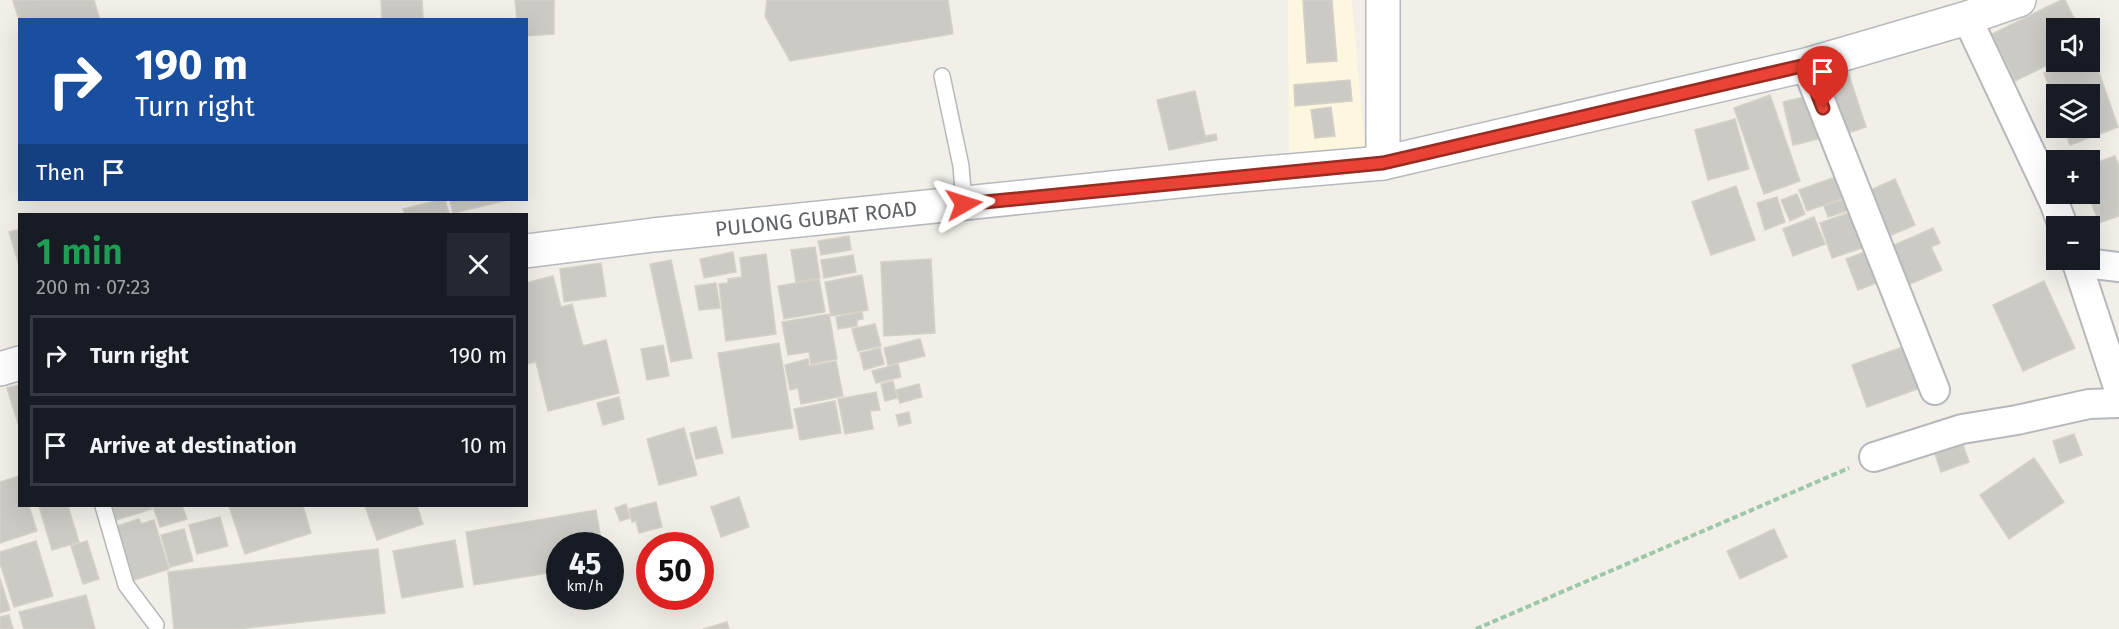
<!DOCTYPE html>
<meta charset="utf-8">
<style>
body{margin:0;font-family:"Fira Sans",sans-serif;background:#242831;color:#f1f3f6;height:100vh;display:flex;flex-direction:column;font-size:22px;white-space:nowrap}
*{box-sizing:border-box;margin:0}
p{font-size:20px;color:#9ea1a6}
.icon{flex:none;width:33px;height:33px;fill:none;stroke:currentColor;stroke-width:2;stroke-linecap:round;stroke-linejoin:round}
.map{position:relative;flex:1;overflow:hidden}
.panel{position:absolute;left:18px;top:213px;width:510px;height:294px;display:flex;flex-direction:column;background:#171b24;border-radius:0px;box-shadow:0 6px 24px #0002}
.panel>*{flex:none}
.top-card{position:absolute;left:18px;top:18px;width:510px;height:183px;border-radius:0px;box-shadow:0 6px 24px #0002;background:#1a4fa0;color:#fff;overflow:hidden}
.tools{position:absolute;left:2046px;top:18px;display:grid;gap:12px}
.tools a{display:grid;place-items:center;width:54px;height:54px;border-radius:0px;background:#171b24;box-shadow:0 6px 24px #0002;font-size:30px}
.speed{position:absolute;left:546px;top:532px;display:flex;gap:12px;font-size:30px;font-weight:700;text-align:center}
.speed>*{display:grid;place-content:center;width:78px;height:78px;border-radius:50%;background:#171b24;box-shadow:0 6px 24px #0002;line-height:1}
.speed small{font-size:15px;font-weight:400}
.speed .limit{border:9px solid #d22;background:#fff;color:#111}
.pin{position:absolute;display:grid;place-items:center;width:51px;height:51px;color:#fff;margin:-62px -26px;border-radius:50% 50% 50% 0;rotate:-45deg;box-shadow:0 0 6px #0007}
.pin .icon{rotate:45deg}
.me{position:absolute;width:66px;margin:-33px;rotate:84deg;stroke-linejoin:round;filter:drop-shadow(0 0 4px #0008)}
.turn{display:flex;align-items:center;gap:21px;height:126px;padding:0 18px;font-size:27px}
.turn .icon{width:78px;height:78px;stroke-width:2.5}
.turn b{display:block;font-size:42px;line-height:51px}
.then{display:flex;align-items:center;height:57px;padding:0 18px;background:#0003;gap:12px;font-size:22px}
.round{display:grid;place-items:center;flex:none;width:63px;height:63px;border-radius:0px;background:#242831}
.head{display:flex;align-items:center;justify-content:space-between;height:102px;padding:0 18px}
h1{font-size:36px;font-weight:600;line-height:45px;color:#1e9e55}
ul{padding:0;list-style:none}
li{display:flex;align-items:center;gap:18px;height:81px;margin:0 12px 9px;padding:0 6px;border:3px solid #363941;border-radius:0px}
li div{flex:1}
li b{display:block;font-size:22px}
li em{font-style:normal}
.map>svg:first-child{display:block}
.commercial{fill:#fef7e0}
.building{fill:#cccac5;stroke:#d6d1c6;stroke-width:1.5}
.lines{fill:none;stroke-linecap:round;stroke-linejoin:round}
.service-casing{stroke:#b5b8bc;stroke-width:18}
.minor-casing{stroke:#b5b8bc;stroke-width:32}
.secondary-casing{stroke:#b6babf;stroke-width:36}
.path{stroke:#9cc7a9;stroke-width:4;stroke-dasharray:6 3;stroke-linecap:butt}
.service{stroke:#fff;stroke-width:15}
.minor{stroke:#fff;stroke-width:28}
.secondary{stroke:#fff;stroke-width:33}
.route-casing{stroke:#982c22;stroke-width:15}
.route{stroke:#ea4335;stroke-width:10}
.labels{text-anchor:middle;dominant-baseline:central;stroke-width:4.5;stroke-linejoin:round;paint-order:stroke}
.street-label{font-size:21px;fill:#5f6368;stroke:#fff}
</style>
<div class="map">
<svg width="2119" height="629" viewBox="0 0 2119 629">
<rect width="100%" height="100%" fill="#f1efe8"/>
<polygon class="commercial" points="1288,0 1352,0 1365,151 1289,160"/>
<g class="building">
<polygon points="15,0 94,0 100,20 20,20 20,23 13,1"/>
<polygon points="381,0 422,0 423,20 382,20"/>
<polygon points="515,0 554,0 554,34 526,36 526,20 517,20"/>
<polygon points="767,0 948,0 953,34 790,61 765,16"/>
<polygon points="1303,0 1332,0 1337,61 1307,63"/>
<polygon points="2061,0 2065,0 2079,28 2056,28 2056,61 2015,81 1992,34"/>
<polygon points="2094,58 2118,127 2070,145 2064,128 2090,128 2090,94 2056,94 2056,107 2044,73 2082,62 2090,62 2090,59"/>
<polygon points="1846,66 1866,127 1836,137 1816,75"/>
<polygon points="1350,80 1352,101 1295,106 1294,85"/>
<polygon points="1195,91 1205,136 1216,134 1217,140 1169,150 1157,100"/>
<polygon points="1770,95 1800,181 1764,194 1734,108"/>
<polygon points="1812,95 1823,138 1793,145 1783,102"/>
<polygon points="1331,107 1335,136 1315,138 1311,110"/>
<polygon points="1735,119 1749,169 1708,180 1695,130"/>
<polygon points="2115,156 2119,166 2119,216 2099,223 2088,194 2090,165"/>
<polygon points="1844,174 1852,195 1807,211 1799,190"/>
<polygon points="1895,179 1915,225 1882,239 1862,194"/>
<polygon points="1736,186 1755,240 1711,255 1692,202"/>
<polygon points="1797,194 1805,214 1790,221 1781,200"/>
<polygon points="1777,197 1785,222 1765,230 1757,203"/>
<polygon points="1852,197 1856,208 1828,217 1824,206"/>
<polygon points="439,200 445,200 449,214 405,214 403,209"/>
<polygon points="450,200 508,200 453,213"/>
<polygon points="1859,209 1871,245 1832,258 1820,223"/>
<polygon points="1814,217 1825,244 1793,256 1783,229"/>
<polygon points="1933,228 1940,243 1931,247 1942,270 1901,288 1883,250"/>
<polygon points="20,229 20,268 9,232"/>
<polygon points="849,236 851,250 821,255 818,241"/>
<polygon points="815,247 820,278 796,282 791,250"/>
<polygon points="1872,249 1884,280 1858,290 1846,259"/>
<polygon points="733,252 736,272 704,278 700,259"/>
<polygon points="766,254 776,334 726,341 719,284 728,283 728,279 742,277 740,258"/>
<polygon points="853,255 856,272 824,278 821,260"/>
<polygon points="931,259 935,333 884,336 881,262"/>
<polygon points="671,260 692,358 671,362 650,264"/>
<polygon points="601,263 606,296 564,302 560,269"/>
<polygon points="862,275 868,310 831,316 825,282"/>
<polygon points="553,276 561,307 572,304 583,346 606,340 619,393 548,411 536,362 526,364 526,283"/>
<polygon points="819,279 825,312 784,319 778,286"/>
<polygon points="2044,281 2075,348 2023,371 1993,305"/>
<polygon points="716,283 720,308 699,310 695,286"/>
<polygon points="862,312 863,319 857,320 857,326 838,329 836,317"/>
<polygon points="829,314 837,359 811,364 809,352 788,355 782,322"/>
<polygon points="875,324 881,346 858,351 852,329"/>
<polygon points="920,339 925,356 888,365 884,348"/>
<polygon points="779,343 793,428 732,438 718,353"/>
<polygon points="1911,344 1926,386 1867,407 1852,365"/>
<polygon points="663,345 669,376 647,380 641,349"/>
<polygon points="880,348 884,364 864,370 860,353"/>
<polygon points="808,359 809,366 836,361 843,396 801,404 798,388 790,390 785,365"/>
<polygon points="898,364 901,377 876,383 872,371"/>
<polygon points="893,381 897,398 885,401 881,384"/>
<polygon points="919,384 922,397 900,403 896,390"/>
<polygon points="20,385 20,430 7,388"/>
<polygon points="876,392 880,410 870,411 873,429 845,434 838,399"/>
<polygon points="619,397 624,419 603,425 597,403"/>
<polygon points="835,401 841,433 800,440 794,409"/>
<polygon points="909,412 911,423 899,426 896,415"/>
<polygon points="716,427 723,453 696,459 690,433"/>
<polygon points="684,428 697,475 659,485 647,439"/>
<polygon points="2074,434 2082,455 2060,463 2053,441"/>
<polygon points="1963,445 1969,462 1941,472 1935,454"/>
<polygon points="2034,458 2064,502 2009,539 1980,495"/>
<polygon points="19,476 20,506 29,506 37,531 0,543 0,482"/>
<polygon points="739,497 749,527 721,537 711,507"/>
<polygon points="656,502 662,527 639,533 636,521 632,522 629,509"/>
<polygon points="626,504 630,518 620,521 615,508"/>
<polygon points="39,506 68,506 79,542 52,550"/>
<polygon points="112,506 151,506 152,509 116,520"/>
<polygon points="153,506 182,506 187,519 160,527"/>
<polygon points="229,506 303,506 311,533 245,554"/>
<polygon points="365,506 417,506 423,524 377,540"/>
<polygon points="596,510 602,546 560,546 560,571 474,585 466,532"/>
<polygon points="220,517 228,546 197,554 189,525"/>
<polygon points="139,519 141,524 154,520 169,569 131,581 114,527"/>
<polygon points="184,529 193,561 170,567 161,535"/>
<polygon points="1774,529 1787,557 1740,579 1727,551"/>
<polygon points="455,540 463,587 402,598 393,551"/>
<polygon points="36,541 53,596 14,607 0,563 0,552"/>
<polygon points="87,541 99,579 83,584 71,546"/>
<polygon points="378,549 385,613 237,629 174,629 168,572"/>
<polygon points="0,578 10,610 0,613"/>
<polygon points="86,595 95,629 24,629 19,612"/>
<polygon points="9,615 13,629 0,629 0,617"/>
<polygon points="727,622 729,629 703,629"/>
</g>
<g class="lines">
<g class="service-casing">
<g id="service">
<polyline points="942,76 961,166 964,204"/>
<polyline points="103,506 126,585 156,625"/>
</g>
</g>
<g class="minor-casing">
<g id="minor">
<polyline points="1967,18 2054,202 2063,226"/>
<polyline points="1806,65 1935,390"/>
<polyline points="2076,260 2119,390"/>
<polyline points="2077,262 2119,267"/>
<polyline points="1874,457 1962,429 2017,420 2089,404 2119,403"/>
</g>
</g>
<g class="secondary-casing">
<g id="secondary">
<polyline points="1383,163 1383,0"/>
<polyline points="526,251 653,235 1218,177 1383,163 1806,65 1967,18 2019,0"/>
<polyline points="0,369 20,363"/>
</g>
</g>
<polyline class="path" points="1476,629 1849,468"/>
<use href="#service" class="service"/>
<use href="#minor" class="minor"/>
<use href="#secondary" class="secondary"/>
</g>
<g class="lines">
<g class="route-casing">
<polyline id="route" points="964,204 1383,163 1806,65 1823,108"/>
</g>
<use href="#route" class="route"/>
</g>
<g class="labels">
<g class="street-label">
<text transform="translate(816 219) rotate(-6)">PULONG GUBAT ROAD</text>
</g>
</g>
</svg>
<div class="tools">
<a><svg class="icon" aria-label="sound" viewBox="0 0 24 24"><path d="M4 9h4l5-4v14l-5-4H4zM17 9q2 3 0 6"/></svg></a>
<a><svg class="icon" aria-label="layers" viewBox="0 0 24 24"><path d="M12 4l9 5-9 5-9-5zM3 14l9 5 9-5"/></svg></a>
<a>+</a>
<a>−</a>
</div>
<div class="speed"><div>45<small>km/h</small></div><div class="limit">50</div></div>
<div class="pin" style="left:1823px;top:108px;background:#d93025"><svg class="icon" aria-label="arrive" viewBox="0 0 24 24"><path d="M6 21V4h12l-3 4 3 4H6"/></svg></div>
<svg class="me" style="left:964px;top:204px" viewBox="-20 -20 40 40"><path d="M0-17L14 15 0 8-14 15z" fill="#ea4335" stroke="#fff" stroke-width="4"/></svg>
<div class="top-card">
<div class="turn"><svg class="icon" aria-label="right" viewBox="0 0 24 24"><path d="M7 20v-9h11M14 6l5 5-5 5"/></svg><div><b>190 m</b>Turn right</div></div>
<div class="then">Then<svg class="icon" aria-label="arrive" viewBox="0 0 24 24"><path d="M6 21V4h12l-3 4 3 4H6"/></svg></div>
</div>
<section class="panel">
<div class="head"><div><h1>1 min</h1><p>200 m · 07:23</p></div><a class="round"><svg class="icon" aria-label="close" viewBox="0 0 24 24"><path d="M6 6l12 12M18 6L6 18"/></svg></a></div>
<ul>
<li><svg class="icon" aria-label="right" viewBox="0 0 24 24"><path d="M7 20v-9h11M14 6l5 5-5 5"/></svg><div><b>Turn right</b></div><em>190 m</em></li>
<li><svg class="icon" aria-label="arrive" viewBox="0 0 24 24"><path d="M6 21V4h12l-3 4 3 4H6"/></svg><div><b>Arrive at destination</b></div><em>10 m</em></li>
</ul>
</section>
</div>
